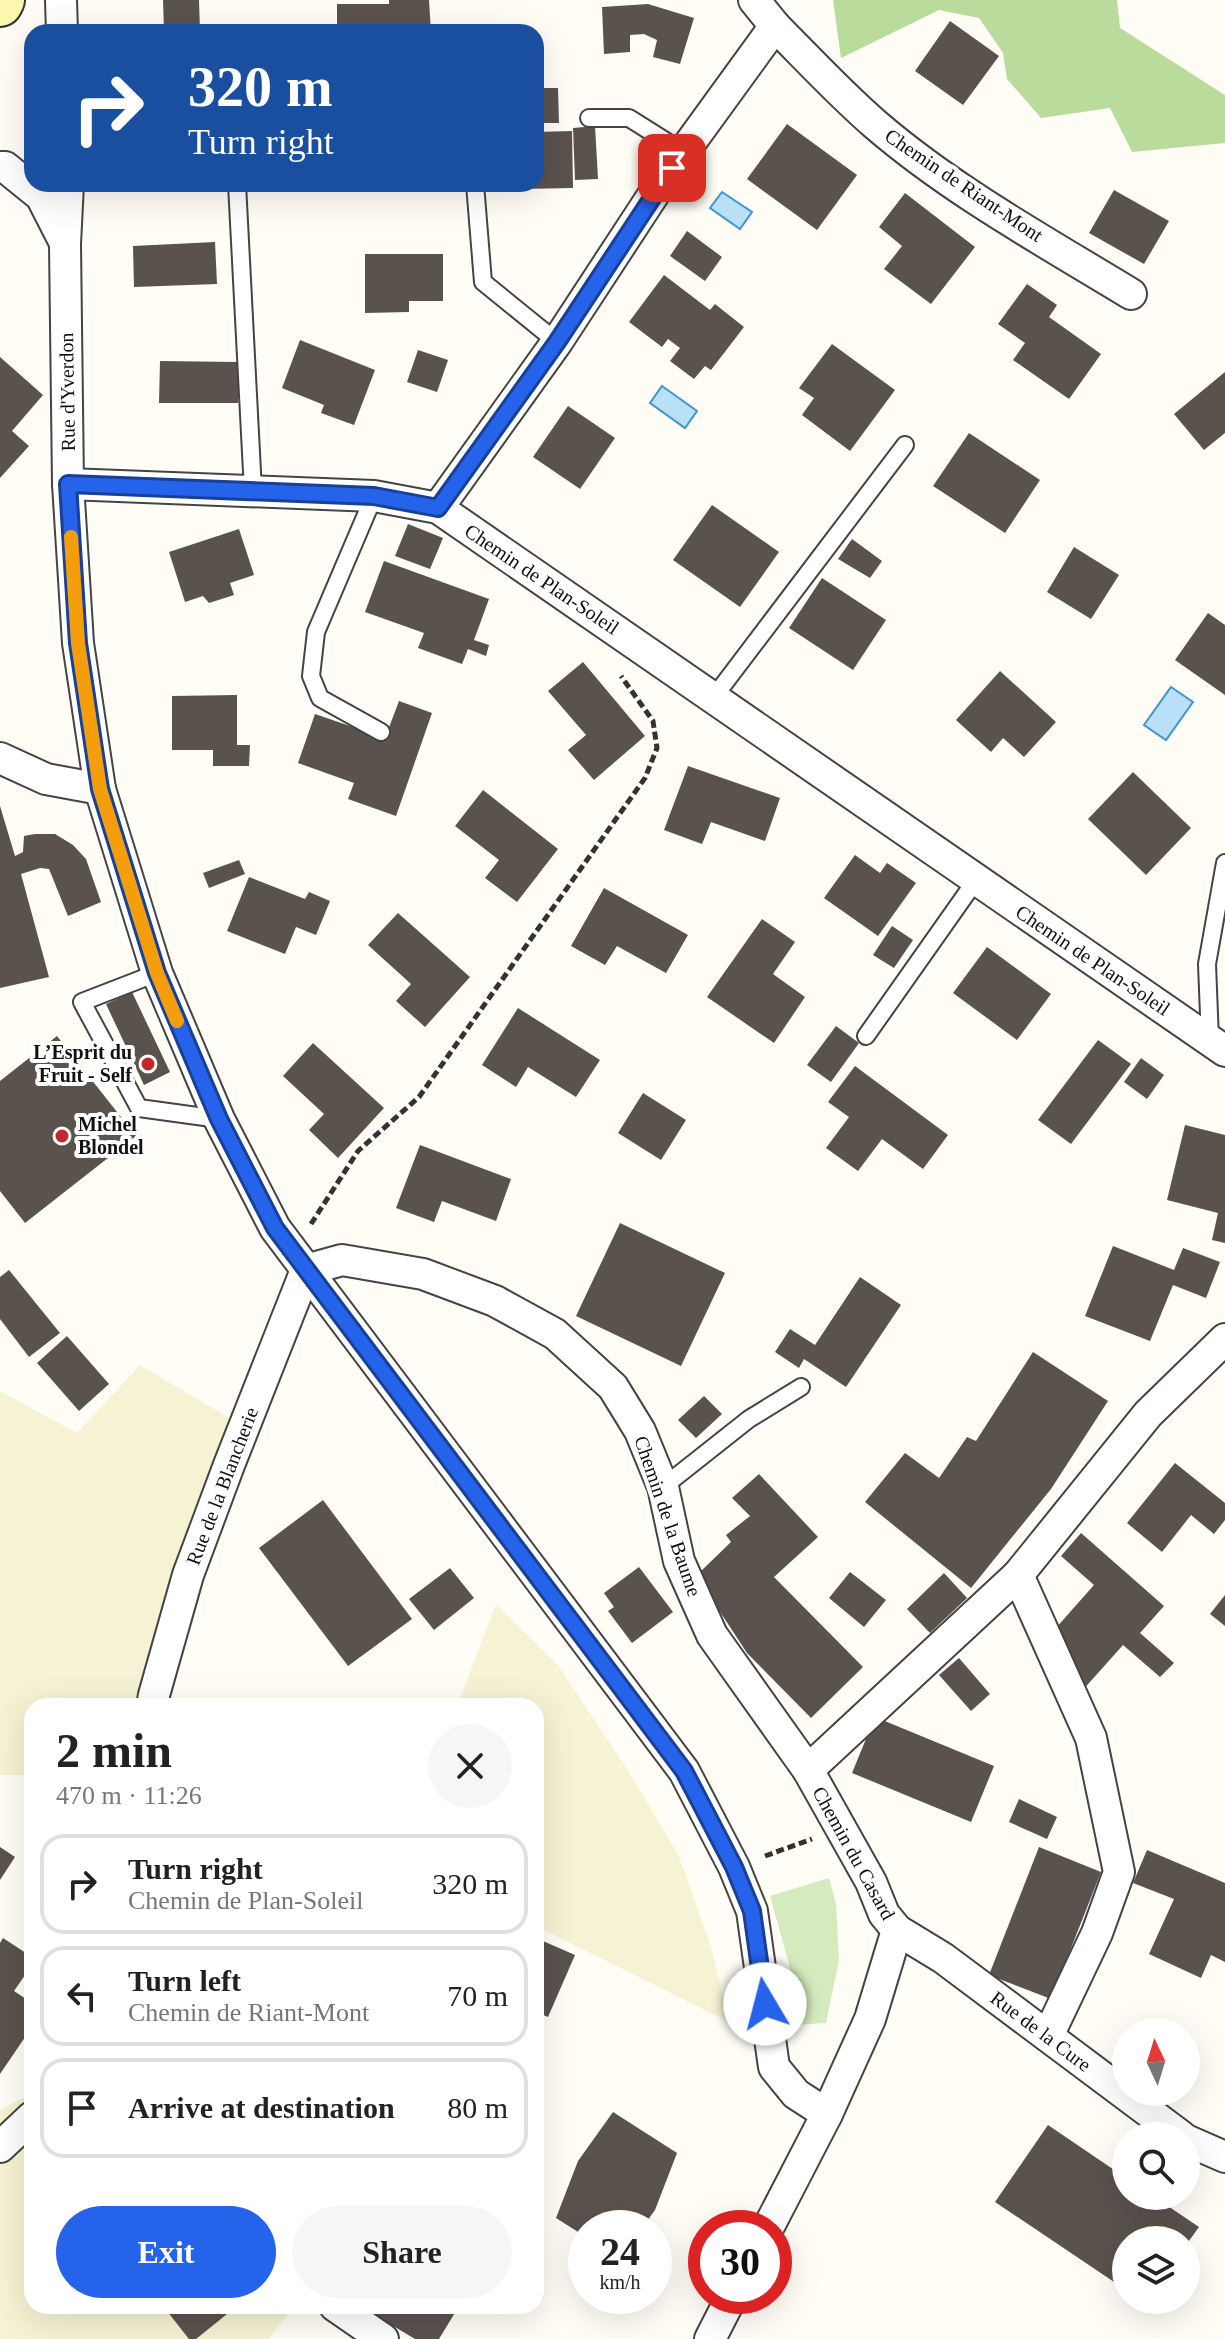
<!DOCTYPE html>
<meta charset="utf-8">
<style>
body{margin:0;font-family:"Times New Roman",serif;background:#f6f6f6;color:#222;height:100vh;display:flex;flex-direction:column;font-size:30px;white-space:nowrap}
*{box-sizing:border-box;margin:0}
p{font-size:26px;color:#767676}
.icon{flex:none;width:44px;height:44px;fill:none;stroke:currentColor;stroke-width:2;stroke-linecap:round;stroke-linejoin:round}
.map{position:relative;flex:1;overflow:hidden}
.side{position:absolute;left:24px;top:1698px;width:520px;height:616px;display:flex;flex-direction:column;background:#fff;border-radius:24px;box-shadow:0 8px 32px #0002}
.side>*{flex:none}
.hud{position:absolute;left:24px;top:24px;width:520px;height:168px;border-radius:24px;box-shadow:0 8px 32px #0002;background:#1a4fa0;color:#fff;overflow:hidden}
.needle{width:52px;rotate:356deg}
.tools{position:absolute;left:1112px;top:2018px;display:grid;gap:16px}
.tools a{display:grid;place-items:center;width:88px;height:88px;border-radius:50%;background:#fff;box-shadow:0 8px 32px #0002;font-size:40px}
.speed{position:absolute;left:568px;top:2210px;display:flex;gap:16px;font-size:40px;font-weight:700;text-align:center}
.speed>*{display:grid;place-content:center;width:104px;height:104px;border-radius:50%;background:#fff;box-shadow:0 8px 32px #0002;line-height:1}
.speed small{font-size:20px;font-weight:400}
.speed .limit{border:12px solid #d22;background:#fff;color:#111}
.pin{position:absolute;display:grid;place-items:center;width:68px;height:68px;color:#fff;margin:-34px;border-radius:16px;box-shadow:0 4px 12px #0006}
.me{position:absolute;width:88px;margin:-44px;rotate:352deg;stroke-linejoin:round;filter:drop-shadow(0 0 6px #0008)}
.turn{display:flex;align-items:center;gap:28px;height:168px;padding:0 32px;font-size:36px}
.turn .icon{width:104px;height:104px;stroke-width:2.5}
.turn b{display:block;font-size:56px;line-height:68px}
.round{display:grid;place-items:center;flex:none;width:84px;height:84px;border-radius:42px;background:#f6f6f6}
.overview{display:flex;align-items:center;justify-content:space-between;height:136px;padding:0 32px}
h1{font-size:48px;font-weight:700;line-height:60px}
.button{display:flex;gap:16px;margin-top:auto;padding:16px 32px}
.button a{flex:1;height:92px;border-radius:48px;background:#2563eb;color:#fff;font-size:32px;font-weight:700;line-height:92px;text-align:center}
.button a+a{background:#f6f6f6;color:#222}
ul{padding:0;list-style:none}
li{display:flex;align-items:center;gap:24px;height:100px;margin:0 16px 12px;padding:0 16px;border:4px solid #e0e0e0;border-radius:24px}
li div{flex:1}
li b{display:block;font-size:30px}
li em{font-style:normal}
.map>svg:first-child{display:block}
.farmland{fill:#f6f3d4}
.green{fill:#d5ebbd}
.forest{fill:#b9dc9c}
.water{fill:#b9e0f7;stroke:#3f96cf;stroke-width:2}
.building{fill:#5a524d}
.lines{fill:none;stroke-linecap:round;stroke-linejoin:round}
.service-casing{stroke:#444;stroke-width:20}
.minor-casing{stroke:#444;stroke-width:34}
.secondary-casing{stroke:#333;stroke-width:48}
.path{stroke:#333;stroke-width:5;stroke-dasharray:8 4;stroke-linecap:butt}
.service{stroke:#fff;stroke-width:16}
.minor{stroke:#fff;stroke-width:30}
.secondary{stroke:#fff6b0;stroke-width:44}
.route-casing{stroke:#184099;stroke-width:20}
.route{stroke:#2563eb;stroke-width:14}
.slow{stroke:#f59e0b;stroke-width:14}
.poi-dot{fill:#c4262e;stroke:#fff;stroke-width:3}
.labels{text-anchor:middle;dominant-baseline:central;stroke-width:8;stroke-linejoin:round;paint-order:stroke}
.street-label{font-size:20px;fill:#111;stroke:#fff}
.poi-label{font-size:20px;font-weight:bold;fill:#111;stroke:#fff;text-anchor:end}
</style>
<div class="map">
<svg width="1225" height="2339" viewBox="0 0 1225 2339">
<rect width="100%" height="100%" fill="#fffdf5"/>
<g class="farmland">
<polygon points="140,1365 258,1435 216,1545 175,1662 169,1706 32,1706 32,1775 0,1775 0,1391 77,1433"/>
<polygon points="496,1604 557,1664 629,1772 679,1856 711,1947 729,2022 536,1926 536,1706 457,1706"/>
<polygon points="32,2093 32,2306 295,2306 268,2339 0,2339 0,2110"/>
</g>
<polygon class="green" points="829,1878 836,1904 839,1960 826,2023 796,2025 789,1964 770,1896"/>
<polygon class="forest" points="833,0 1117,0 1120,28 1225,95 1225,143 1132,152 1110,108 1041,118 1007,79 1003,53 979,18 939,10 841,58"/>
<g class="water">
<polygon points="722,192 752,212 740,229 710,208"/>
<polygon points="662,386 697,411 685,428 650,403"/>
<polygon points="1171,687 1193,702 1166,740 1144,725"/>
</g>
<g class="building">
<polygon points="163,0 199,0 200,32 164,32"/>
<polygon points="389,0 429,0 431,32 337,32 337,4 389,4"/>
<polygon points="648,4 694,18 680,64 653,57 657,40 644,34 630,35 630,52 604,54 602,7"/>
<polygon points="950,21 999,56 963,105 915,71"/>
<polygon points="536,88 558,88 559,123 536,123"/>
<polygon points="787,124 857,175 817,230 747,179"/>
<polygon points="595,126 598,179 575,180 573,128"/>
<polygon points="572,131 573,188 520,189 520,184 536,184 536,132"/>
<polygon points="1114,190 1169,221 1144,264 1089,233"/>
<polygon points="905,193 975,247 931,304 884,269 902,246 879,227"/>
<polygon points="687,231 722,257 705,281 670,256"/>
<polygon points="215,242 217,284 134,287 133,246"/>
<polygon points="365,254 443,254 443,301 409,301 409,312 365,313"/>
<polygon points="664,275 710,310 715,304 744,327 711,370 705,366 694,379 670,361 680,348 668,339 662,347 629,322"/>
<polygon points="1027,284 1057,305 1049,317 1101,354 1069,399 1013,360 1025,343 998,324"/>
<polygon points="300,340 375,370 354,425 321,413 324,405 282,388"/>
<polygon points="832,344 895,390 850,451 802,415 814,398 799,388"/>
<polygon points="418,350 448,360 437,392 407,382"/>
<polygon points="0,357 43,395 12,431 29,446 0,478"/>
<polygon points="160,361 238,362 238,403 159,403"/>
<polygon points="1225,372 1225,433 1204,450 1174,414"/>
<polygon points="568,406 615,438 580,489 533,457"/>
<polygon points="969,433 1040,480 1005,533 933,486"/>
<polygon points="712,505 779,552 740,607 673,560"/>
<polygon points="408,524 443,538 430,569 395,556"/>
<polygon points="239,529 254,575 230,583 234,595 209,603 203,596 185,602 169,552"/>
<polygon points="852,539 882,561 870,578 838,559"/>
<polygon points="1074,547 1119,575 1091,619 1047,592"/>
<polygon points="384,561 489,599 474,640 489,645 486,656 468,649 462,664 418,648 424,633 365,612"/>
<polygon points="822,578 886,620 853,670 789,628"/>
<polygon points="1208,613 1225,625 1225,695 1175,660"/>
<polygon points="583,662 645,736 594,780 568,750 586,735 548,691"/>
<polygon points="1000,671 1056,722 1024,757 1003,738 991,752 956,720"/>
<polygon points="237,695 237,745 250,745 249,766 213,766 213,750 172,750 172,696"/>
<polygon points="399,701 432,713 396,816 348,799 354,783 298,763 315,714 385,738"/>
<polygon points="688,766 780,798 765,841 711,822 702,844 664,830"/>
<polygon points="1133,772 1191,828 1146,875 1088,819"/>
<polygon points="483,790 558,849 517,902 485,878 499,860 455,826"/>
<polygon points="0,806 15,856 23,852 24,836 35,834 55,834 73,845 86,859 101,902 68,916 49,869 40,868 21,874 49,977 0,988"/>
<polygon points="855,855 880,873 887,863 916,883 878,936 824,898"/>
<polygon points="239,860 245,874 209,888 203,873"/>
<polygon points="249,877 305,899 309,892 330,901 316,935 296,927 285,954 227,931"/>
<polygon points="604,888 688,935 666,973 617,946 605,965 571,946"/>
<polygon points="398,913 470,977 425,1027 396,1001 411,984 368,945"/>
<polygon points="762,919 795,942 773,974 805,997 774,1043 707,997"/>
<polygon points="892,926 913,940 894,968 873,955"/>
<polygon points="987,947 1051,994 1017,1040 953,993"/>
<polygon points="132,992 170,1072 144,1085 106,1004"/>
<polygon points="518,1008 600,1060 576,1097 528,1067 516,1087 482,1065"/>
<polygon points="836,1026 859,1043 831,1082 807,1065"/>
<polygon points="57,1036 136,1136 25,1223 0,1191 0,1081"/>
<polygon points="1098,1040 1131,1064 1071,1144 1038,1120"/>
<polygon points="313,1043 384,1108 338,1158 309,1130 324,1114 283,1076"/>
<polygon points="1141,1058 1164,1075 1147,1099 1124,1082"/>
<polygon points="855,1066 948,1135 923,1169 882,1139 858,1171 826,1148 849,1117 828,1102"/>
<polygon points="643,1093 686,1120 661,1160 618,1133"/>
<polygon points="1185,1125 1225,1135 1225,1243 1212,1240 1218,1213 1167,1200"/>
<polygon points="420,1145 511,1179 496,1221 442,1201 434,1222 396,1208"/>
<polygon points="620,1223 725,1273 681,1366 576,1316"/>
<polygon points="1113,1246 1174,1270 1183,1248 1220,1262 1206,1298 1173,1285 1150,1341 1085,1316"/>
<polygon points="9,1270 60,1333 29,1357 0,1319 0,1277"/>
<polygon points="860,1277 901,1305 846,1387 804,1359 799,1368 775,1352 790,1329 815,1345"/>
<polygon points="67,1336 109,1384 79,1411 37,1363"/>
<polygon points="1033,1352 1108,1401 1051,1489 971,1588 865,1502 905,1453 939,1478 967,1437 976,1441"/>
<polygon points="704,1396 722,1414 696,1438 678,1420"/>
<polygon points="1175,1463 1225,1503 1225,1520 1214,1534 1191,1515 1162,1552 1127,1523"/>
<polygon points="759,1474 818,1537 774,1577 863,1667 811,1718 747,1653 711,1598 700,1572 731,1542 726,1535 750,1516 732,1498"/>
<polygon points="323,1500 412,1619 348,1666 259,1548"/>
<polygon points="1081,1533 1164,1606 1140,1633 1174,1663 1160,1677 1123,1645 1081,1692 1055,1629 1094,1585 1061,1556"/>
<polygon points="639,1567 673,1612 632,1643 608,1611 614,1607 604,1593"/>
<polygon points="450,1568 474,1598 434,1630 409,1599"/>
<polygon points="850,1572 886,1600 864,1627 829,1598"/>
<polygon points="944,1573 967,1598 930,1633 907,1609"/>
<polygon points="1225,1595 1225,1626 1210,1614"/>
<polygon points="959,1658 990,1694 971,1711 939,1675"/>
<polygon points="875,1717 994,1766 971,1822 852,1773"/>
<polygon points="1019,1799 1057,1817 1047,1839 1009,1822"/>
<polygon points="0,1847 15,1857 0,1880"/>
<polygon points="1039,1847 1101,1872 1051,1999 989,1975"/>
<polygon points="1147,1850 1225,1883 1225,1962 1211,1955 1201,1978 1149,1954 1174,1899 1133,1883"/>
<polygon points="3,1938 32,1957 32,1965 14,1991 32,2003 32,2027 0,2074 0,1943"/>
<polygon points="536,1938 575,1955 548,2017 536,2012"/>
<polygon points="613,2112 677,2153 655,2210 642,2228 586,2228 586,2237 556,2218 578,2161"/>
<polygon points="1048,2125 1126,2178 1126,2196 1153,2196 1199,2227 1186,2245 1186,2240 1126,2240 1126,2290 995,2202"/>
<polygon points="163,2306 237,2306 196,2339 189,2339"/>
<polygon points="360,2306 459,2306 439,2339 415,2339"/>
</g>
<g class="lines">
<g class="service-casing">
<g id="service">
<polyline points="589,118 629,118 683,152"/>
<polyline points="237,184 253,491"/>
<polyline points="475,184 483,282 557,342"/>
<polyline points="374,496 316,632 311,676 320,698 381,732"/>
<polyline points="714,697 905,445"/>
<polyline points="157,973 82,1002 139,1108 219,1119"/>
<polyline points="866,1036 976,880"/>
<polyline points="1210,1040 1207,964 1225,863"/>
<polyline points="663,1487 749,1419 801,1387"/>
</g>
</g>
<g class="minor-casing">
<g id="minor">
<polyline points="61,0 62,32"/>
<path d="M775,26C808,59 840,94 876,125C953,191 1044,241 1131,294"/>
<polyline points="0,167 5,167 41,196 64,241"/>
<polyline points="68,184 65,244 68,484 78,643 100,789 157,973 219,1119 275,1228 684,1771 734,1867 752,1911 774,2067 796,2094 827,2114"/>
<polyline points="68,484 374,496 438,508 1225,1051"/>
<polyline points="438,508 557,342 661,183 775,26 754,0"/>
<polyline points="0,758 46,779 100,789"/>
<polyline points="1018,1575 1091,1738 1119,1872 1097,1933 1048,2036"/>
<polyline points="152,1706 154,1695 188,1575 229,1465 306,1270 342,1260 423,1274 495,1301 555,1334 613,1387 640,1431 663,1487 679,1561 712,1635 808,1770"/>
<polyline points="897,1930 943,1958 1181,2136"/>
<polyline points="1186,2140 1225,2157"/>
<polyline points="0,2147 32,2117"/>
<polyline points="768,2228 827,2114 870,2019 897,1930 884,1914 871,1882 808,1770 1018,1575 1148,1414 1225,1339"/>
<polyline points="335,2306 383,2339"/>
<polyline points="710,2339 732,2296"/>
</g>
</g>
<g class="secondary-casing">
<polyline id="secondary" points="0,4 2,0"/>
</g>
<g class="path">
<polyline points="311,1224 358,1151 419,1097 645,778 657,748 653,721 621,676"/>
<polyline points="765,1856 812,1839"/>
</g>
<use href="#service" class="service"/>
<use href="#minor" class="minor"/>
<use href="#secondary" class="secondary"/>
</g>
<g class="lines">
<g class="route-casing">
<polyline id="route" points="672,168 557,342 438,508 374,496 68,484 78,643 100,789 157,973 219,1119 275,1228 684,1771 734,1867 752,1911 765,2004"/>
</g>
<use href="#route" class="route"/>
<polyline class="slow" points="71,537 78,643 100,789 157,973 177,1021"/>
</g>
<g class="poi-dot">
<circle cx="148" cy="1064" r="8"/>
<circle cx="62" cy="1136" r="8"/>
</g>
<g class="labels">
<g class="street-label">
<text transform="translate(964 185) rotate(34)">Chemin de Riant-Mont</text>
<text transform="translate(67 392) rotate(-91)">Rue d'Yverdon</text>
<text transform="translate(542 579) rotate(34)">Chemin de Plan-Soleil</text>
<text transform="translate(1093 960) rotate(34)">Chemin de Plan-Soleil</text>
<text transform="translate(222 1486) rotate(-69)">Rue de la Blancherie</text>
<text transform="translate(668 1516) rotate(71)">Chemin de la Baume</text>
<text transform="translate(854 1853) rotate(61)">Chemin du Casard</text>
<text transform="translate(1041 2031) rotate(37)">Rue de la Cure</text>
</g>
<g class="poi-label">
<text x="132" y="1052">L’Esprit du<tspan x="132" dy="23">Fruit - Self</tspan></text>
<text x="78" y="1124" text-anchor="start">Michel<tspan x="78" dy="23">Blondel</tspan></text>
</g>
</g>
</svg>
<div class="tools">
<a><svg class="needle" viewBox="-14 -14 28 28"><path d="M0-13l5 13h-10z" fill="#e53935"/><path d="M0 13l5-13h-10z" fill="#767676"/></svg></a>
<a><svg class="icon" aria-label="search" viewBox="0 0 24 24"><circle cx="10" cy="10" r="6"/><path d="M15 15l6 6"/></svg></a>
<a><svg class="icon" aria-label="layers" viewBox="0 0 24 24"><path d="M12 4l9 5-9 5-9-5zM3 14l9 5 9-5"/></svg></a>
</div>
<div class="speed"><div>24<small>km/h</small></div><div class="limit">30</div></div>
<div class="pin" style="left:672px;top:168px;background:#d93025"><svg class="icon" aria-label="arrive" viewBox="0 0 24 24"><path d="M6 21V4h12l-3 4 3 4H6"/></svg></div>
<svg class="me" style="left:765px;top:2004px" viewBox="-20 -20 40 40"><circle r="19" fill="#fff"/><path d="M0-13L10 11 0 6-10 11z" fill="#2563eb"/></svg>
<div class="hud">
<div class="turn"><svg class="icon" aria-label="right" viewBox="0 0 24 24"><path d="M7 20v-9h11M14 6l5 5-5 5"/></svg><div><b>320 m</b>Turn right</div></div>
</div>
<section class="side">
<div class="overview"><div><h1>2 min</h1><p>470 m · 11:26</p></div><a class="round"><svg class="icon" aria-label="close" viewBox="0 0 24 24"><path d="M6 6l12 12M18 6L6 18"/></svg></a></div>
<ul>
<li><svg class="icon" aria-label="right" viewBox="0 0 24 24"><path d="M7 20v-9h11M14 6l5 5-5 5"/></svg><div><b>Turn right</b><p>Chemin de Plan-Soleil</p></div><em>320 m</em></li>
<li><svg class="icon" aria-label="left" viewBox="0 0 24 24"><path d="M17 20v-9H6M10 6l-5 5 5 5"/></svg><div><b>Turn left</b><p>Chemin de Riant-Mont</p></div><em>70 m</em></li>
<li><svg class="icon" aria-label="arrive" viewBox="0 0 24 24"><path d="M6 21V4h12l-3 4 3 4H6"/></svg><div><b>Arrive at destination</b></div><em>80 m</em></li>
</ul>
<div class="button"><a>Exit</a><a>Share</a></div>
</section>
</div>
